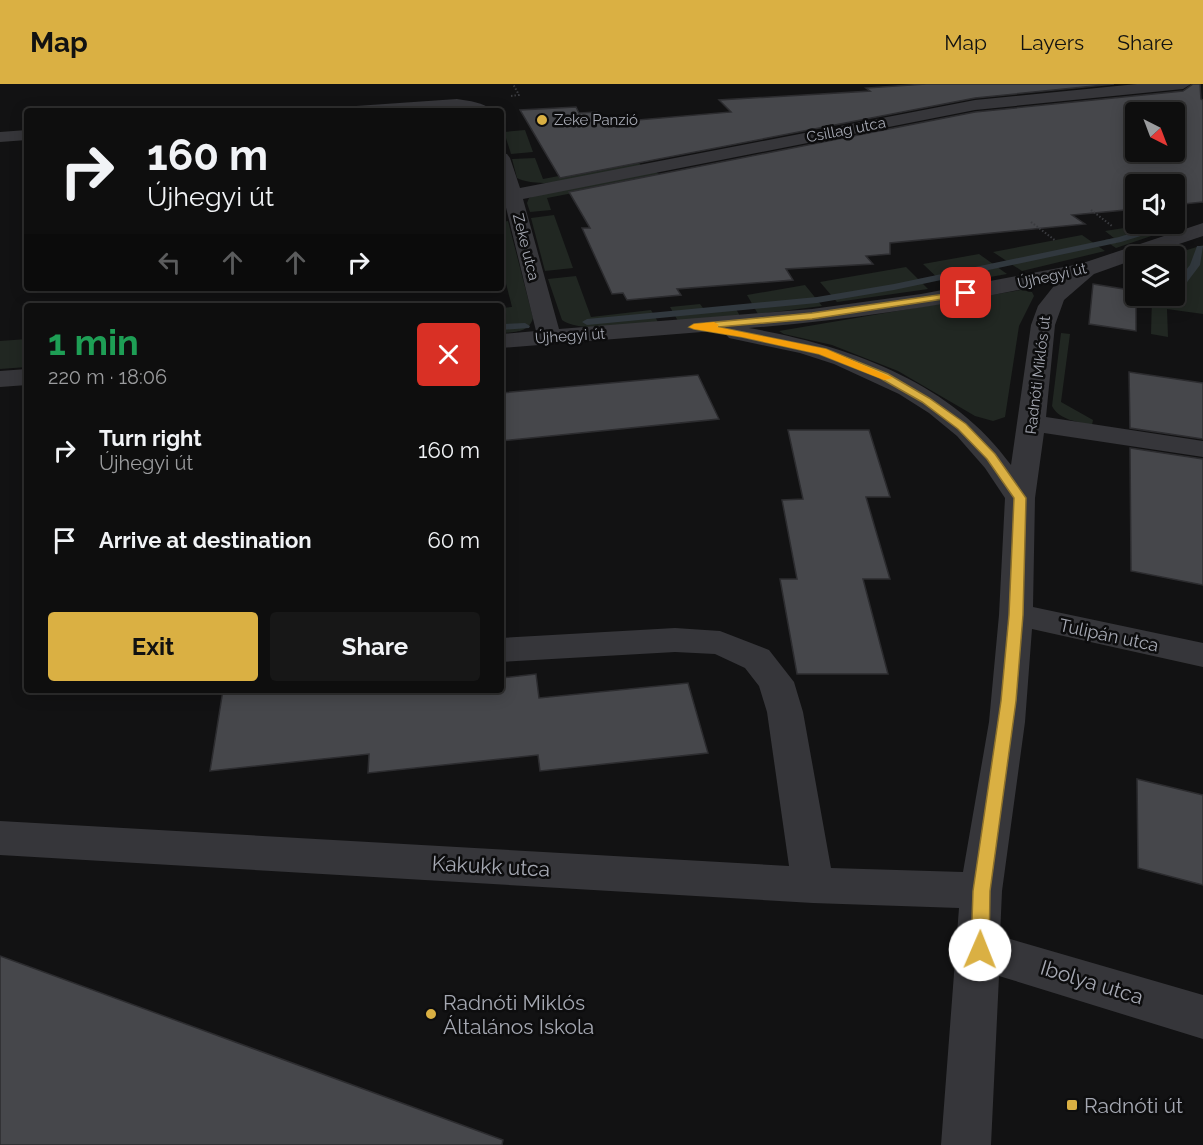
<!DOCTYPE html>
<meta charset="utf-8">
<style>
body{margin:0;font-family:Raleway,sans-serif;background:#171717;color:#f1f3f6;height:100vh;display:flex;flex-direction:column;font-size:22px;white-space:nowrap}
*{box-sizing:border-box;margin:0}
p{font-size:20px;color:#9b9c9e}
.icon{flex:none;width:33px;height:33px;fill:none;stroke:currentColor;stroke-width:2;stroke-linecap:round;stroke-linejoin:round}
.map{position:relative;flex:1;overflow:hidden}
.sheet{position:absolute;left:24px;top:219px;width:480px;height:390px;display:flex;flex-direction:column;background:#0e0e0e;border-radius:6px;box-shadow:0 3px 15px #0003,0 0 0 2px #2e2e2e}
.sheet>*{flex:none}
.guide{position:absolute;left:24px;top:24px;width:480px;height:183px;border-radius:6px;box-shadow:0 3px 15px #0003,0 0 0 2px #2e2e2e;background:#0e0e0e;color:#f1f3f6;overflow:hidden}
.needle{width:39px;rotate:138deg}
.controls{position:absolute;left:1125px;top:18px;display:grid;gap:12px}
.controls a{display:grid;place-items:center;width:60px;height:60px;border-radius:6px;background:#0e0e0e;box-shadow:0 3px 15px #0003,0 0 0 2px #2e2e2e;font-size:30px}
.pin{position:absolute;display:grid;place-items:center;width:51px;height:51px;color:#fff;margin:-26px;border-radius:12px;box-shadow:0 3px 9px #0006}
.me{position:absolute;width:66px;margin:-33px;rotate:1deg;stroke-linejoin:round;filter:drop-shadow(0 0 4px #0008)}
.turn{display:flex;align-items:center;gap:21px;height:126px;padding:0 24px;font-size:27px}
.turn .icon{width:78px;height:78px;stroke-width:2.5}
.turn b{display:block;font-size:42px;line-height:51px}
.lanes{display:flex;align-items:center;height:57px;padding:0 24px;background:#0003;justify-content:center;gap:30px;direction:ltr}
.lanes .off{opacity:.35}
.round{display:grid;place-items:center;flex:none;width:63px;height:63px;border-radius:6px;background:#171717}
.overview{display:flex;align-items:center;justify-content:space-between;height:102px;padding:0 24px}
h1{font-size:36px;font-weight:700;line-height:45px;color:#1e9e55}
.action{display:flex;gap:12px;margin-top:auto;padding:12px 24px}
.action a{flex:1;height:69px;border-radius:6px;background:#dab043;color:#111;font-size:24px;font-weight:700;line-height:69px;text-align:center}
.action a+a{background:#171717;color:#f1f3f6}
ul{padding:0;list-style:none}
li{display:flex;align-items:center;gap:18px;height:90px;padding:0 24px}
li div{flex:1}
li b{display:block;font-size:22px}
li em{font-style:normal}
header{display:flex;align-items:center;gap:36px;box-sizing:border-box;height:84px;padding:0 30px;background:#dab043;color:#111}
header strong{font-size:28px}
nav{display:flex;gap:33px;margin-inline-start:auto;font-size:21px}
.map>svg:first-child{display:block}
.green{fill:#212722}
.lines{fill:none;stroke-linecap:round;stroke-linejoin:round}
.stream{fill:#31383e;fill-rule:evenodd}
.building{fill:#46474b;stroke:#2c2c2f;stroke-width:1.5;fill-rule:evenodd}
.path{stroke:#3a3b3f;stroke-width:2;stroke-dasharray:1.5 2;stroke-linecap:butt}
.street{fill:#36363a;fill-rule:evenodd}
.route{fill:#dab043;stroke:#8e722c;stroke-width:1.5}
.slow{fill:#f59e0b}
.poi-dot{fill:#dab043;stroke:#0d0d0e;stroke-width:2}
.labels{text-anchor:middle;dominant-baseline:central;stroke-width:5;stroke-linejoin:round;paint-order:stroke}
.far-poi-label{font-size:15px;fill:#a5a8b2;stroke:#0d0d0e;text-anchor:start}
.far-street-label{font-size:15px;fill:#a5a8b2;stroke:#0d0d0e}
.street-label{font-size:18px;fill:#a5a8b2;stroke:#0d0d0e}
.near-street-label{font-size:21px;fill:#a5a8b2;stroke:#0d0d0e}
.near-poi-label{font-size:21px;fill:#a5a8b2;stroke:#0d0d0e;text-anchor:start}
</style>
<header>
<strong>Map</strong>
<nav><a>Map</a><a>Layers</a><a>Share</a></nav>
</header>
<div class="map">
<svg width="1203" height="1061" viewBox="0 0 1203 1061">
<rect width="100%" height="100%" fill="#121213"/>
<g class="green">
<polygon points="525,46 533,68 511,70 504,48"/>
<path d="M535,74L543,95L638,77L641,82C609,88 545,108 517,94L512,75Z"/>
<polygon points="656,88 662,92 547,114 551,126 530,128 527,119 529,114 537,111"/>
<polygon points="554,131 573,184 545,187 531,134"/>
<path d="M508,137L533,234C529,249 514,248 501,249V224L512,223L501,180V138Z"/>
<polygon points="1143,141 1160,149 1116,164 1104,156 1114,154 1105,147"/>
<polygon points="1082,151 1105,167 1022,187 993,168"/>
<polygon points="1203,161 1203,230 1167,225 1168,253 1151,250 1152,212 1174,212 1174,172 1168,172"/>
<polygon points="979,170 1007,190 945,201 923,180"/>
<polygon points="906,183 928,205 837,218 820,198"/>
<path d="M576,192L591,233L651,226L658,238C633,240 582,250 562,236L548,195Z"/>
<polygon points="805,201 822,222 758,230 747,211"/>
<polygon points="1021,206 1032,208 1034,212 1019,242 1005,333 993,337 975,332 898,287 832,261 784,250 779,247"/>
<polygon points="700,220 706,228 736,225 740,232 678,237 670,223"/>
<path d="M1061,249L1070,250L1061,318L1093,336L1092,341C1078,338 1059,336 1052,322Z"/>
<polygon points="27,255 27,283 0,285 0,257"/>
</g>
<g class="lines">
<g class="stream">
<polygon points="1151,143 1154,144 1154,148 1121,158 894,206 817,219 587,241 582,238 587,235 817,213 894,200 1119,153"/>
<polygon points="1197,162 1203,162 1200,181 1178,210 1174,211 1174,201 1190,181"/>
<polygon points="525,239 530,242 529,244 501,246 501,240"/>
</g>
</g>
<g class="building">
<polygon points="926,0 1114,0 975,14 560,94 520,26 576,23 579,29 597,28 603,39 731,28 719,16 870,7 866,4"/>
<path d="M1193,0H1200L1201,15L1203,16V118L1174,121V100H1136V125L1072,131L1085,140L890,159V170L866,172L873,180L786,185L793,196L677,205L681,211L627,216L623,209L612,210L582,144H590L569,108L975,28L1183,7ZM1136,28H1174V68H1136Z"/>
<polygon points="1093,200 1136,207 1136,247 1089,240"/>
<polygon points="1129,288 1203,299 1203,355 1130,344"/>
<polygon points="698,291 719,335 501,357 501,309"/>
<polygon points="788,346 869,346 890,413 866,413 890,495 863,495 888,590 797,590 780,495 797,495 782,416 803,415"/>
<polygon points="1130,364 1203,375 1203,501 1131,487"/>
<polygon points="536,590 539,614 688,599 708,669 540,687 538,671 368,689 369,670 210,687 223,606 501,606 501,594"/>
<polygon points="1137,695 1203,711 1203,801 1138,784"/>
<polygon points="0,872 503,1056 502,1061 0,1061"/>
</g>
<g class="lines">
<g class="path">
<polyline points="511,12 519,11 513,0"/>
<polyline points="1091,126 1112,142"/>
<polyline points="1031,138 1056,157"/>
</g>
<g class="street">
<path d="M1137,0H1191L1183,5L975,26L523,115L559,245L812,225L921,210L1080,180L1203,139V152L1143,172H1136V175L1094,190L1064,216L1055,241L1046,333L1203,357V373L1044,349L1035,414L1033,523L1203,559V583L1032,545L1025,638L1002,807L1000,852L1203,911V955L999,892L991,1061H941L959,824L813,819L0,771V737L789,782L767,628L759,602L745,584L715,570L675,568L501,578V554L675,544L720,547L769,566L794,598L803,628L831,784L963,788L989,638L999,531L1005,414L985,384L957,352L929,329L899,310L834,280L800,269L729,254L725,249L727,246L501,264V250L536,247L501,103V69L507,70L510,74L520,104L975,16ZM1057,198L1038,222L1031,241L1011,381C951,297 846,261 749,244C852,236 955,220 1057,198Z"/>
<path d="M457,15C469,17 484,18 492,27L457,25L348,27L356,22Z"/>
<polygon points="27,46 27,56 0,58 0,48"/>
<polygon points="27,285 27,301 0,303 0,287"/>
</g>
</g>
<polygon class="route" points="966,207 970,209 969,211 812,235 718,243 826,265 888,290 929,314 966,340 995,370 1026,414 1023,531 1016,617 990,807 989,866 986,872 980,874 973,872 971,866 973,807 1001,617 1009,531 1014,414 987,375 958,345 922,318 880,294 819,270 742,253 694,245 689,243 694,240 812,229"/>
<polygon class="slow" points="714,238 719,241 717,243 826,265 893,294 884,296 819,270 742,253 694,245 689,243 694,240"/>
<g class="poi-dot">
<circle cx="542" cy="36" r="6"/>
<circle cx="431" cy="930" r="6"/>
<rect x="1066" y="1015" width="12" height="12" rx="3"/>
</g>
<g class="labels">
<g class="far-poi-label">
<text x="554" y="36">Zeke Panzió</text>
</g>
<g class="far-street-label">
<text transform="translate(846 46) rotate(-11)">Csillag utca</text>
<text transform="translate(526 163) rotate(76)">Zeke utca</text>
<text transform="translate(1052 192) rotate(-13)">Újhegyi út</text>
<text transform="translate(570 252) rotate(-4)">Újhegyi út</text>
<text transform="translate(1038 291) rotate(-83)">Radnóti Miklós út</text>
</g>
<g class="street-label">
<text transform="translate(1109 551) rotate(12)">Tulipán utca</text>
</g>
<g class="near-street-label">
<text transform="translate(491 782) rotate(3)">Kakukk utca</text>
<text transform="translate(1092 898) rotate(17)">Ibolya utca</text>
</g>
<g class="near-poi-label">
<text x="443" y="918">Radnóti Miklós<tspan x="443" dy="24">Általános Iskola</tspan></text>
<text x="1084" y="1021">Radnóti út</text>
</g>
</g>
</svg>
<div class="controls">
<a><svg class="needle" viewBox="-14 -14 28 28"><path d="M0-13l5 13h-10z" fill="#e53935"/><path d="M0 13l5-13h-10z" fill="#9b9c9e"/></svg></a>
<a><svg class="icon" aria-label="sound" viewBox="0 0 24 24"><path d="M4 9h4l5-4v14l-5-4H4zM17 9q2 3 0 6"/></svg></a>
<a><svg class="icon" aria-label="layers" viewBox="0 0 24 24"><path d="M12 4l9 5-9 5-9-5zM3 14l9 5 9-5"/></svg></a>
</div>
<div class="pin" style="left:966px;top:209px;background:#d93025"><svg class="icon" aria-label="arrive" viewBox="0 0 24 24"><path d="M6 21V4h12l-3 4 3 4H6"/></svg></div>
<svg class="me" style="left:980px;top:866px" viewBox="-20 -20 40 40"><circle r="19" fill="#fff"/><path d="M0-13L10 11 0 6-10 11z" fill="#dab043"/></svg>
<div class="guide">
<div class="turn"><svg class="icon" aria-label="right" viewBox="0 0 24 24"><path d="M7 20v-9h11M14 6l5 5-5 5"/></svg><div><b>160 m</b>Újhegyi út</div></div>
<div class="lanes"><svg class="icon off" aria-label="left" viewBox="0 0 24 24"><path d="M17 20v-9H6M10 6l-5 5 5 5"/></svg><svg class="icon off" aria-label="ahead" viewBox="0 0 24 24"><path d="M12 20V5M6 11l6-6 6 6"/></svg><svg class="icon off" aria-label="ahead" viewBox="0 0 24 24"><path d="M12 20V5M6 11l6-6 6 6"/></svg><svg class="icon" aria-label="right" viewBox="0 0 24 24"><path d="M7 20v-9h11M14 6l5 5-5 5"/></svg></div>
</div>
<section class="sheet">
<div class="overview"><div><h1>1 min</h1><p>220 m · 18:06</p></div><a class="round" style="background:#d93025;color:#fff"><svg class="icon" aria-label="close" viewBox="0 0 24 24"><path d="M6 6l12 12M18 6L6 18"/></svg></a></div>
<ul>
<li><svg class="icon" aria-label="right" viewBox="0 0 24 24"><path d="M7 20v-9h11M14 6l5 5-5 5"/></svg><div><b>Turn right</b><p>Újhegyi út</p></div><em>160 m</em></li>
<li><svg class="icon" aria-label="arrive" viewBox="0 0 24 24"><path d="M6 21V4h12l-3 4 3 4H6"/></svg><div><b>Arrive at destination</b></div><em>60 m</em></li>
</ul>
<div class="action"><a>Exit</a><a>Share</a></div>
</section>
</div>
